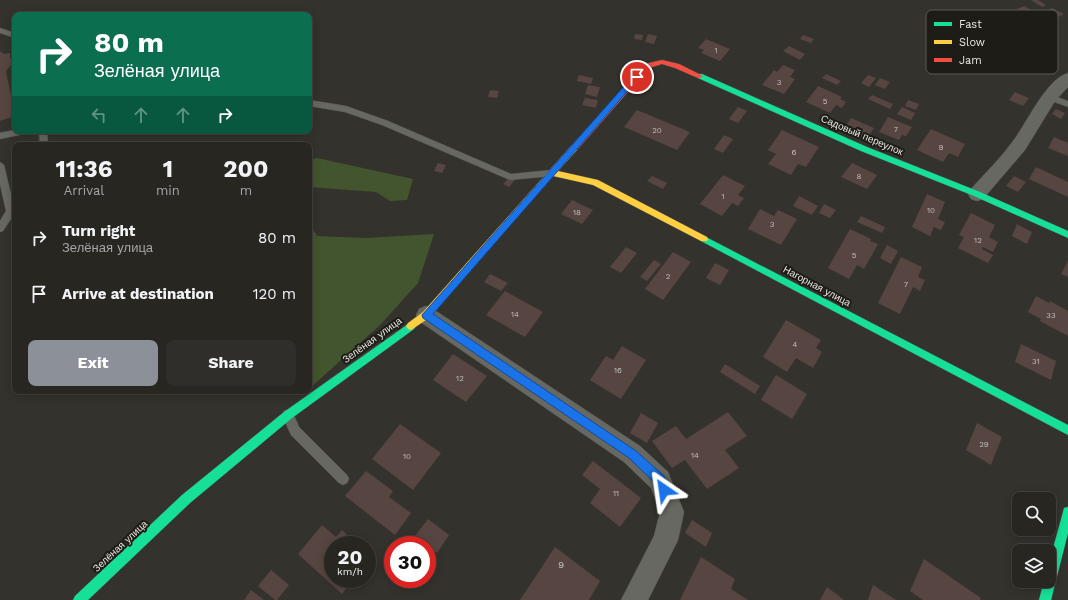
<!DOCTYPE html>
<meta charset="utf-8">
<style>
body{margin:0;font-family:"Work Sans",sans-serif;background:#2f2e2a;color:#f1f3f6;height:100vh;display:flex;flex-direction:column;font-size:15px;white-space:nowrap}
*{box-sizing:border-box;margin:0}
p{font-size:13px;color:#a4a5a5}
.icon{flex:none;width:22px;height:22px;fill:none;stroke:currentColor;stroke-width:2;stroke-linecap:round;stroke-linejoin:round}
.map{position:relative;flex:1;overflow:hidden}
.details{position:absolute;left:12px;top:142px;width:300px;height:252px;display:flex;flex-direction:column;background:#272621;border-radius:8px;box-shadow:0 2px 10px #0003,0 0 0 1px #43433f}
.details>*{flex:none}
.banner{position:absolute;left:12px;top:12px;width:300px;height:122px;border-radius:8px;box-shadow:0 2px 10px #0003,0 0 0 1px #43433f;background:#0b6e4f;color:#fff;overflow:hidden}
.controls{position:absolute;left:1012px;top:492px;display:grid;gap:8px}
.controls a{display:grid;place-items:center;width:44px;height:44px;border-radius:8px;background:#272621;box-shadow:0 2px 10px #0003,0 0 0 1px #43433f;font-size:20px}
.speed{position:absolute;left:324px;top:536px;display:flex;gap:8px;font-size:20px;font-weight:700;text-align:center}
.speed>*{display:grid;place-content:center;width:52px;height:52px;border-radius:50%;background:#272621;box-shadow:0 2px 10px #0003,0 0 0 1px #43433f;line-height:1}
.speed small{font-size:10px;font-weight:400}
.speed .limit{border:6px solid #d22;background:#fff;color:#111}
.pin{position:absolute;display:grid;place-items:center;width:34px;height:34px;color:#fff;margin:-17px;border:2px solid #fff;border-radius:50%;box-shadow:0 1px 4px #0007}
.me{position:absolute;width:44px;margin:-22px;rotate:328deg;stroke-linejoin:round;filter:drop-shadow(0 0 3px #0008)}
.turn{display:flex;align-items:center;gap:14px;height:84px;padding:0 16px;font-size:18px}
.turn .icon{width:52px;height:52px;stroke-width:2.5}
.turn b{display:block;font-size:28px;line-height:34px}
.lanes{display:flex;align-items:center;height:38px;padding:0 16px;background:#0003;justify-content:center;gap:20px;direction:ltr}
.lanes .off{opacity:.35}
.eta{display:flex;justify-content:space-evenly;align-items:center;height:68px;text-align:center}
.eta b{font-size:24px;font-weight:700;line-height:28px}
.cta{display:flex;gap:8px;margin-top:auto;padding:8px 16px}
.cta a{flex:1;height:46px;border-radius:8px;background:#8c9099;color:#fff;font-size:16px;font-weight:700;line-height:46px;text-align:center}
.cta a+a{background:#2f2e2a;color:#f1f3f6}
ul{padding:0;list-style:none}
li{display:flex;align-items:center;gap:12px;height:56px;padding:0 16px}
li div{flex:1}
li b{display:block;font-size:15px}
li em{font-style:normal}
.map>svg:first-child{display:block}
.green{fill:#43552e}
.building{fill:#574541}
.lines{fill:none;stroke-linecap:round;stroke-linejoin:round}
.lane-casing{stroke:#504f49;stroke-width:1}
.street-casing{stroke:#504f49;stroke-width:1}
.fast-casing{stroke:#504f49;stroke-width:1}
.slow-casing{stroke:#504f49;stroke-width:1}
.jam-casing{stroke:#504f49;stroke-width:1}
.lane{fill:#686862;fill-rule:evenodd}
.street{fill:#686862;fill-rule:evenodd}
.fast{fill:#16e098;fill-rule:evenodd}
.slow{fill:#ffcf43;fill-rule:evenodd}
.jam{fill:#f24e42;fill-rule:evenodd}
.route{fill:#1a73e8;stroke:#114b97}
.labels{text-anchor:middle;dominant-baseline:central;stroke-width:4;stroke-linejoin:round;paint-order:stroke}
.number-label{font-size:8px;fill:#c4bfb8}
.street-label{font-size:10px;fill:#e9e8e0;stroke:#1d1c16}
.near-number-label{font-size:10px;fill:#c4bfb8}
.key{fill:#1d1c16;stroke:#5a5953;stroke-width:1}
.key-label{font-size:11px;fill:#e9e8e0}
</style>
<div class="map">
<svg width="1068" height="600" viewBox="0 0 1068 600">
<rect width="100%" height="100%" fill="#34322c"/>
<g class="green">
<polygon points="317,158 413,179 407,200 390,201 376,192 309,187 309,160"/>
<polygon points="309,223 317,236 366,238 434,234 418,283 381,324 309,389"/>
</g>
<g class="building">
<polygon points="1031,0 1038,0 1046,5 1042,7"/>
<polygon points="1024,6 1035,12 1027,16 1017,9"/>
<polygon points="1052,8 1064,14 1047,23 1036,16"/>
<polygon points="635,34 643,35 642,40 634,39"/>
<polygon points="648,34 657,36 654,44 645,42"/>
<polygon points="803,35 814,39 811,43 800,39"/>
<polygon points="706,39 730,49 720,61 701,53 704,50 698,48"/>
<polygon points="789,46 805,54 800,60 783,51"/>
<polygon points="0,51 4,54 10,53 10,58 15,57 15,63 11,65 6,71 15,116 0,121"/>
<polygon points="783,65 795,70 790,77 795,79 784,94 762,85 774,70 777,72"/>
<polygon points="826,74 841,81 837,85 822,78"/>
<polygon points="579,75 593,78 591,84 577,81"/>
<polygon points="868,75 876,78 869,87 861,83"/>
<polygon points="880,78 890,82 885,89 875,85"/>
<polygon points="588,85 600,87 597,97 585,94"/>
<polygon points="818,86 842,97 840,99 846,102 842,108 836,105 830,113 806,102"/>
<polygon points="490,90 499,91 497,98 488,97"/>
<polygon points="1015,92 1029,98 1023,106 1009,100"/>
<polygon points="872,95 893,104 890,109 868,99"/>
<polygon points="585,98 598,100 596,108 582,105"/>
<polygon points="908,100 919,104 916,110 905,106"/>
<polygon points="738,107 747,111 738,123 729,119"/>
<polygon points="902,107 915,113 911,120 897,114"/>
<polygon points="1056,109 1065,113 1061,119 1052,114"/>
<polygon points="637,110 690,132 677,150 624,127"/>
<polygon points="888,117 912,127 906,136 902,135 899,140 879,132"/>
<polygon points="851,118 874,128 867,139 844,129"/>
<polygon points="931,129 965,144 958,157 949,153 943,162 917,150"/>
<polygon points="782,130 819,147 806,167 798,164 791,175 768,164 776,154 768,150"/>
<polygon points="724,135 733,139 723,153 714,149"/>
<polygon points="1054,137 1068,143 1068,156 1048,148"/>
<polygon points="438,163 446,165 442,173 434,171"/>
<polygon points="852,163 877,175 867,189 841,177"/>
<polygon points="1036,167 1068,182 1068,197 1029,179"/>
<polygon points="723,175 745,186 738,195 744,198 738,206 732,203 722,216 700,204"/>
<polygon points="652,176 667,183 663,189 647,181"/>
<polygon points="1014,176 1026,182 1018,192 1006,186"/>
<polygon points="510,177 516,179 509,187 503,184"/>
<polygon points="927,194 945,202 938,219 945,222 941,230 934,227 930,236 912,227"/>
<polygon points="799,196 818,206 812,215 793,206"/>
<polygon points="572,200 593,210 582,224 561,214"/>
<polygon points="824,204 836,210 830,218 819,213"/>
<polygon points="760,209 774,216 778,210 797,219 781,245 748,229"/>
<polygon points="971,213 995,225 989,237 998,242 993,252 983,247 982,249 993,255 988,263 958,248 964,237 959,235"/>
<polygon points="861,216 885,227 882,233 857,222"/>
<polygon points="1017,224 1032,232 1027,244 1012,236"/>
<polygon points="850,229 871,239 870,241 878,244 864,269 857,265 849,279 828,268"/>
<polygon points="887,245 898,251 891,264 880,258"/>
<polygon points="626,247 637,253 621,273 610,267"/>
<polygon points="673,252 691,262 663,300 645,289"/>
<polygon points="901,257 922,267 918,277 925,280 920,291 913,287 900,314 878,303"/>
<polygon points="654,260 661,264 647,281 640,277"/>
<polygon points="1068,261 1068,277 1061,274"/>
<polygon points="715,263 729,270 720,285 706,278"/>
<polygon points="490,274 508,283 501,291 484,282"/>
<polygon points="505,291 543,312 525,337 486,315"/>
<polygon points="1036,296 1049,303 1050,301 1068,311 1068,336 1040,321 1041,319 1028,312"/>
<polygon points="786,320 821,340 816,348 822,352 813,368 796,358 787,372 763,357"/>
<polygon points="1021,344 1056,361 1051,380 1015,362"/>
<polygon points="622,346 646,360 621,399 590,380 606,356 613,360"/>
<polygon points="453,354 487,376 466,402 433,380"/>
<polygon points="725,364 760,386 755,394 720,372"/>
<polygon points="776,375 807,394 792,419 761,400"/>
<polygon points="728,412 747,436 725,450 739,468 707,489 685,460 672,468 652,441 676,426 686,439"/>
<polygon points="641,413 658,423 647,443 630,433"/>
<polygon points="977,423 1002,437 991,465 966,450"/>
<polygon points="400,424 441,453 413,490 372,459"/>
<polygon points="593,461 641,498 620,527 590,503 600,489 582,475"/>
<polygon points="366,471 393,491 389,497 411,513 395,535 345,496"/>
<polygon points="428,519 449,535 437,553 415,536"/>
<polygon points="692,520 712,533 706,547 685,533"/>
<polygon points="322,525 336,537 342,530 358,545 333,545 333,579 354,579 342,594 298,554"/>
<polygon points="555,547 600,581 589,600 520,600"/>
<polygon points="701,557 735,579 731,589 748,600 680,600"/>
<polygon points="924,559 981,598 980,600 923,600 910,591"/>
<polygon points="271,570 289,585 277,600 275,600 258,586"/>
<polygon points="873,585 896,600 868,600"/>
<polygon points="827,587 844,600 820,600"/>
<polygon points="251,590 264,600 244,600"/>
</g>
<g class="lines">
<g class="lane-casing">
<g id="lane">
<polygon points="0,28 15,33 15,38 0,33"/>
<polygon points="1049,94 1068,101 1068,107 1046,99 1045,97"/>
<polygon points="309,100 346,106 388,121 511,174 551,170 555,173 551,176 510,180 382,125 345,112 309,106"/>
<polygon points="15,130 28,131 24,134 0,139 0,133"/>
<polygon points="39,131 47,131 48,145 40,145"/>
<polygon points="0,162 4,165 13,203 15,202 15,213 3,231 0,232 0,221 6,211 0,184"/>
<polygon points="288,410 292,411 299,427 347,475 349,479 347,483 343,485 339,483 291,435 282,415 284,411"/>
</g>
</g>
<g class="street-casing">
<g id="street">
<path d="M1068,73V87L1055,101L1025,150L983,199L977,201L971,199L968,194L971,189C985,173 1001,158 1013,141C1027,123 1046,79 1068,73Z"/>
<polygon points="426,306 433,309 640,446 668,472 684,512 678,540 648,600 621,600 654,536 660,512 651,488 624,462 419,321 416,315 419,309"/>
</g>
</g>
<g class="fast-casing">
<g id="fast">
<polygon points="698,74 702,74 867,147 980,192 1068,231 1068,238 974,196 861,151 698,78"/>
<polygon points="704,236 1068,425 1068,435 701,241 700,239 701,237"/>
<polygon points="411,322 414,323 416,326 414,329 292,418 190,503 88,600 73,600 75,596 182,495 284,412"/>
<polygon points="1068,507 1068,533 1051,600 1039,600 1044,581 1049,581 1049,563 1063,512 1064,508"/>
</g>
</g>
<g class="slow-casing">
<polygon id="slow" points="574,145 577,146 577,150 558,171 598,180 707,237 708,239 707,241 701,241 593,185 553,176 429,318 411,330 408,329 406,326 408,323 423,312 571,146"/>
</g>
<g class="jam-casing">
<polygon id="jam" points="662,60 679,64 703,76 700,78 698,78 675,68 662,64 649,68 577,150 571,150 571,146 645,64"/>
</g>
<use href="#lane" class="lane"/>
<use href="#street" class="street"/>
<use href="#fast" class="fast"/>
<use href="#slow" class="slow"/>
<use href="#jam" class="jam"/>
</g>
<polygon class="route" points="637,74 639,75 639,78 433,314 636,451 664,476 669,490 668,494 664,496 660,494 656,484 629,458 423,318 422,315 634,75"/>
<g class="labels">
<g class="number-label">
<text x="716" y="50">1</text>
<text x="779" y="82">3</text>
<text x="825" y="101">5</text>
<text x="896" y="129">7</text>
<text x="657" y="130">20</text>
<text x="941" y="147">9</text>
<text x="794" y="152">6</text>
<text x="859" y="176">8</text>
<text x="723" y="196">1</text>
<text x="931" y="210">10</text>
<text x="577" y="212">18</text>
<text x="772" y="224">3</text>
<text x="978" y="240">12</text>
<text x="854" y="255">5</text>
<text x="668" y="276">2</text>
<text x="906" y="284">7</text>
<text x="515" y="314">14</text>
<text x="1051" y="315">33</text>
<text x="795" y="344">4</text>
<text x="1036" y="361">31</text>
<text x="618" y="370">16</text>
<text x="460" y="378">12</text>
<text x="984" y="444">29</text>
<text x="695" y="455">14</text>
<text x="407" y="456">10</text>
<text x="616" y="493">11</text>
</g>
<g class="street-label">
<text transform="translate(862 135) rotate(23)">Садовый переулок</text>
<text transform="translate(817 286) rotate(28)">Нагорная улица</text>
<text transform="translate(372 340) rotate(-36)">Зелёная улица</text>
<text transform="translate(120 546) rotate(-43)">Зелёная улица</text>
</g>
<g class="near-number-label">
<text x="561" y="564">9</text>
</g>
</g>
<rect x="926" y="10" width="132" height="64" rx="6" class="key"/>
<rect x="934" y="22" width="18" height="4" fill="#16e098"/>
<rect x="934" y="40" width="18" height="4" fill="#ffcf43"/>
<rect x="934" y="58" width="18" height="4" fill="#f24e42"/>
<g class="key-label">
<text x="959" y="28">Fast</text>
<text x="959" y="46">Slow</text>
<text x="959" y="64">Jam</text>
</g>
</svg>
<div class="controls">
<a><svg class="icon" aria-label="search" viewBox="0 0 24 24"><circle cx="10" cy="10" r="6"/><path d="M15 15l6 6"/></svg></a>
<a><svg class="icon" aria-label="layers" viewBox="0 0 24 24"><path d="M12 4l9 5-9 5-9-5zM3 14l9 5 9-5"/></svg></a>
</div>
<div class="speed"><div>20<small>km/h</small></div><div class="limit">30</div></div>
<div class="pin" style="left:637px;top:77px;background:#d93025"><svg class="icon" aria-label="arrive" viewBox="0 0 24 24"><path d="M6 21V4h12l-3 4 3 4H6"/></svg></div>
<svg class="me" style="left:664px;top:490px" viewBox="-20 -20 40 40"><path d="M0-17L14 15 0 8-14 15z" fill="#1a73e8" stroke="#fff" stroke-width="4"/></svg>
<div class="banner">
<div class="turn"><svg class="icon" aria-label="right" viewBox="0 0 24 24"><path d="M7 20v-9h11M14 6l5 5-5 5"/></svg><div><b>80 m</b>Зелёная улица</div></div>
<div class="lanes"><svg class="icon off" aria-label="left" viewBox="0 0 24 24"><path d="M17 20v-9H6M10 6l-5 5 5 5"/></svg><svg class="icon off" aria-label="ahead" viewBox="0 0 24 24"><path d="M12 20V5M6 11l6-6 6 6"/></svg><svg class="icon off" aria-label="ahead" viewBox="0 0 24 24"><path d="M12 20V5M6 11l6-6 6 6"/></svg><svg class="icon" aria-label="right" viewBox="0 0 24 24"><path d="M7 20v-9h11M14 6l5 5-5 5"/></svg></div>
</div>
<section class="details">
<div class="eta">
<div><b>11:36</b><p>Arrival</p></div>
<div><b>1</b><p>min</p></div>
<div><b>200</b><p>m</p></div>
</div>
<ul>
<li><svg class="icon" aria-label="right" viewBox="0 0 24 24"><path d="M7 20v-9h11M14 6l5 5-5 5"/></svg><div><b>Turn right</b><p>Зелёная улица</p></div><em>80 m</em></li>
<li><svg class="icon" aria-label="arrive" viewBox="0 0 24 24"><path d="M6 21V4h12l-3 4 3 4H6"/></svg><div><b>Arrive at destination</b></div><em>120 m</em></li>
</ul>
<div class="cta"><a>Exit</a><a>Share</a></div>
</section>
</div>
